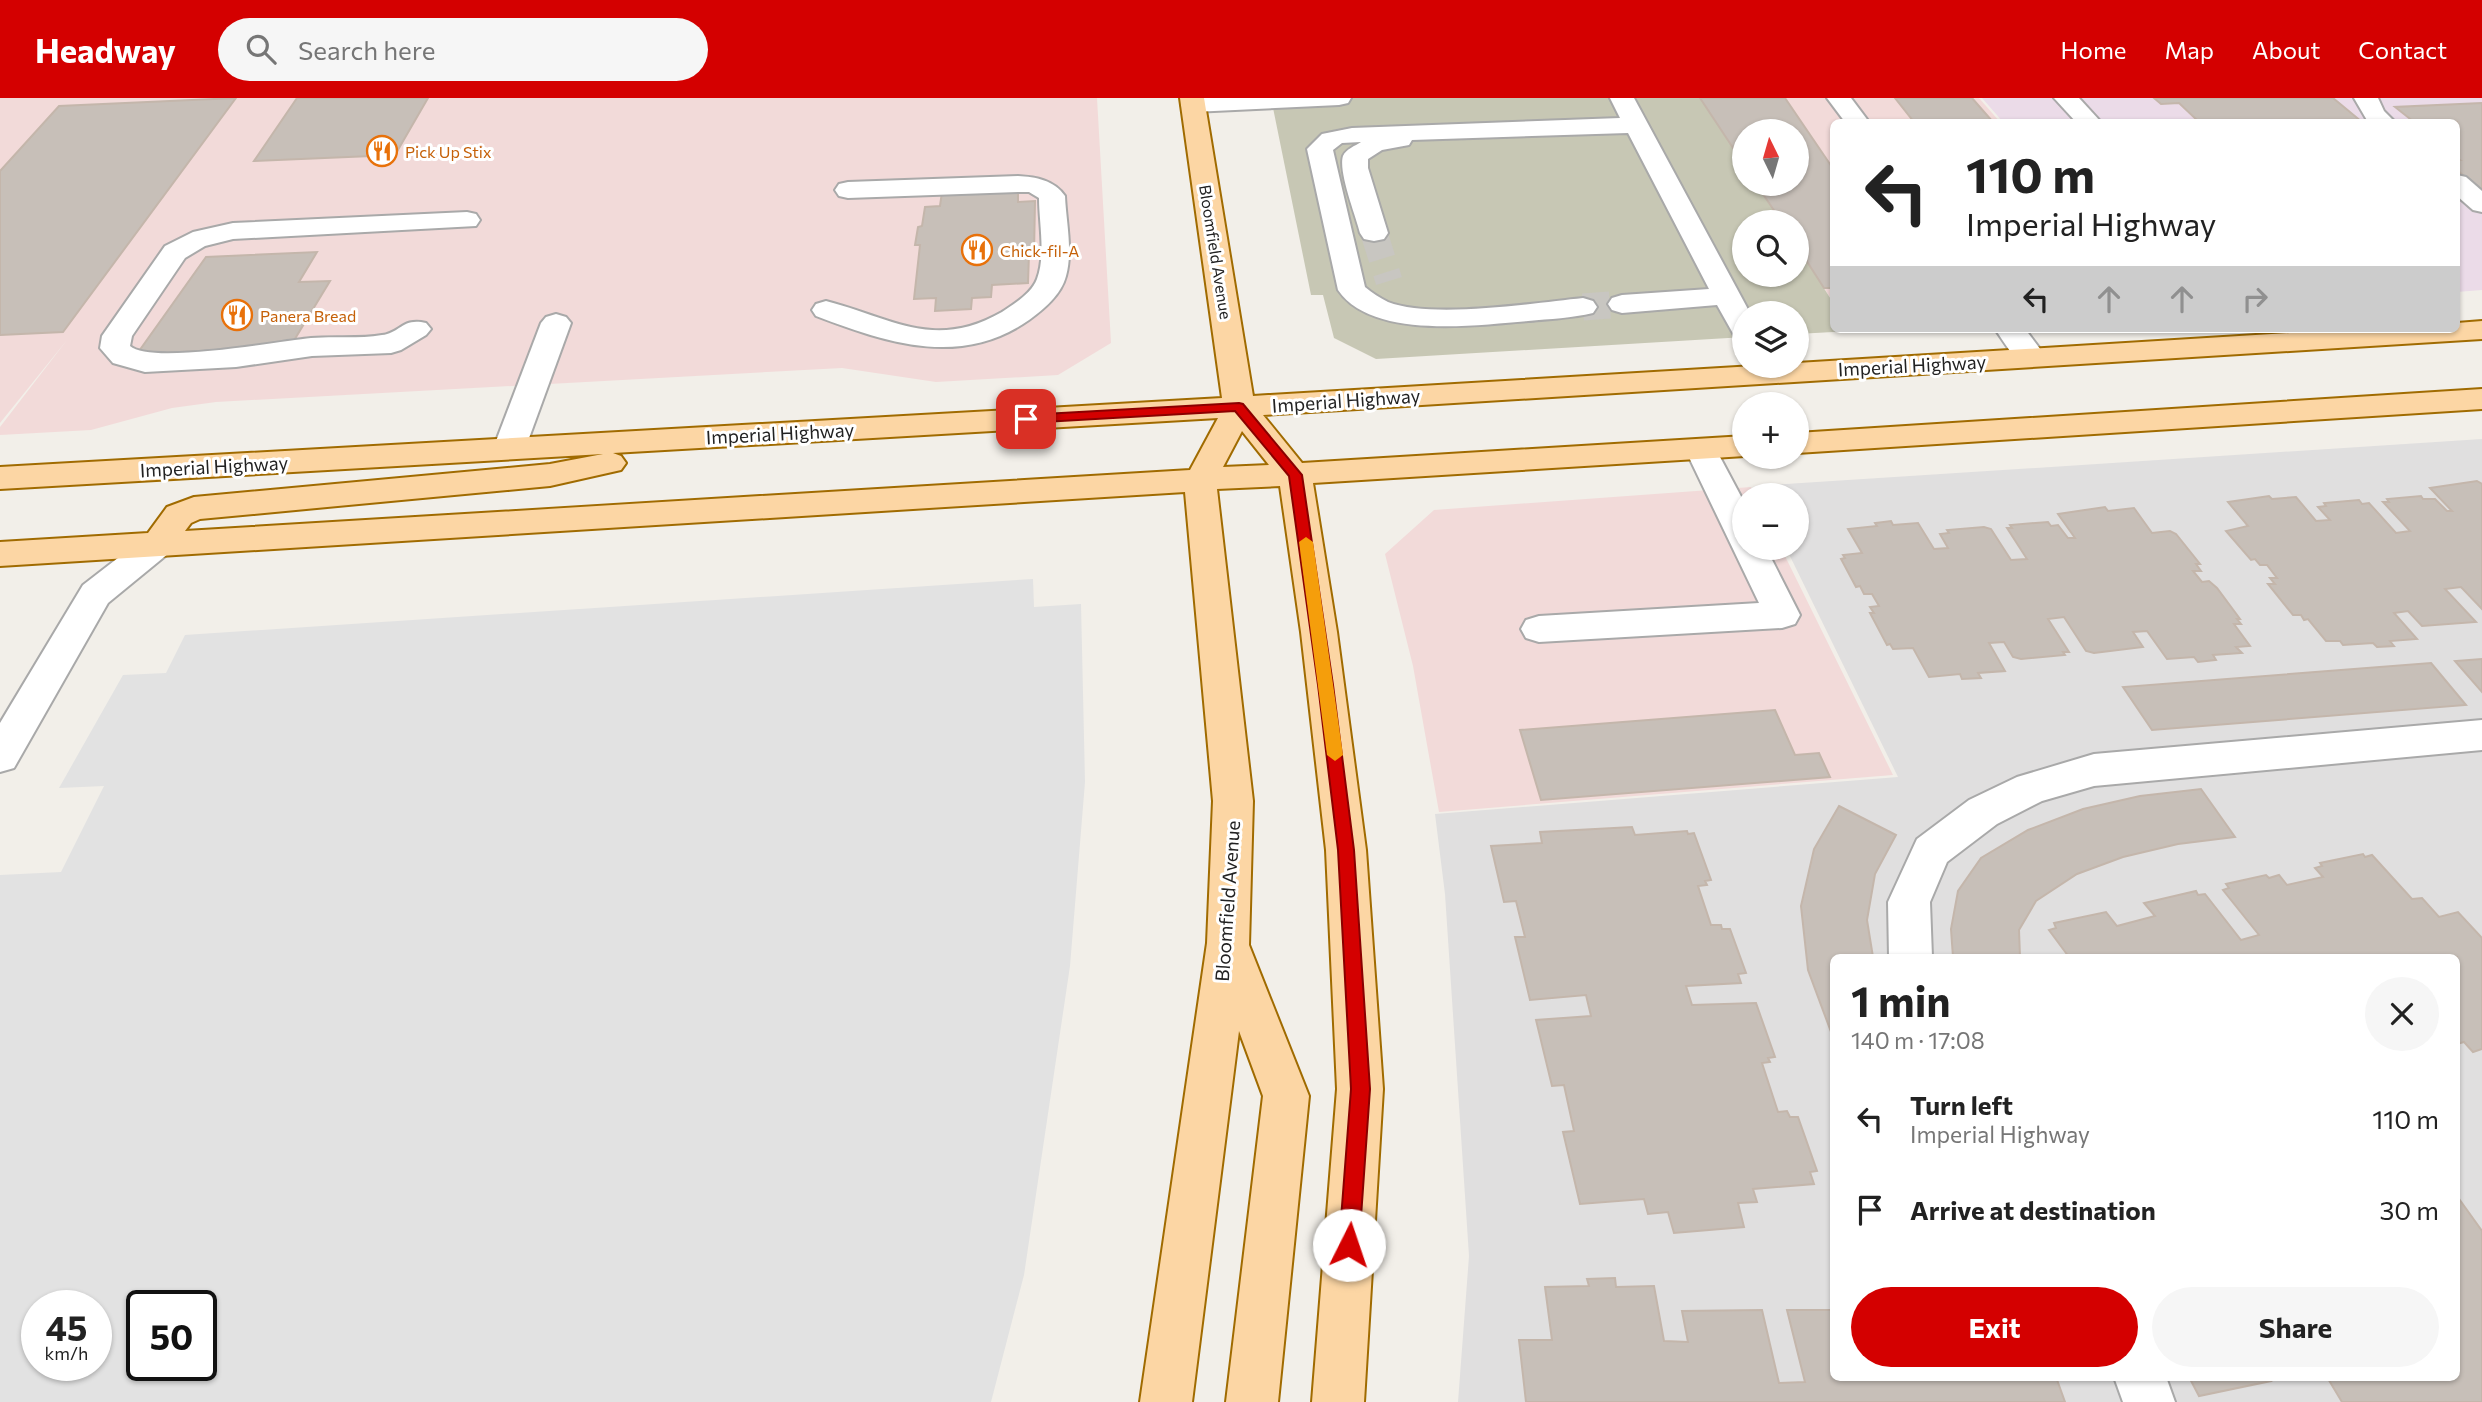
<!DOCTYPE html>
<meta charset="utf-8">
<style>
body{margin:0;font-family:Commissioner,sans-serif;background:#f6f6f6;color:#222;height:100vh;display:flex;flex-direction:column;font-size:26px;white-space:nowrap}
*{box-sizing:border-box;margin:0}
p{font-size:23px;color:#767676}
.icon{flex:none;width:38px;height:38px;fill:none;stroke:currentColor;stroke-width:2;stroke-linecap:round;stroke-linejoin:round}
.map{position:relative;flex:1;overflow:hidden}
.panel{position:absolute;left:1830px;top:856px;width:630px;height:427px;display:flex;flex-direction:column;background:#fff;border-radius:10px;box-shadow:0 2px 5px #0004}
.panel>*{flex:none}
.guide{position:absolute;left:1830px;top:21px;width:630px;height:214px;border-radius:10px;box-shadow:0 2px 5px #0004;background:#fff;color:#222;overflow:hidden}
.needle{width:46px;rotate:355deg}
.controls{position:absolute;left:1732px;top:21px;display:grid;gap:14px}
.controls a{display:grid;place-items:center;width:77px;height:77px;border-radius:50%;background:#fff;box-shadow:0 2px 5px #0004;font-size:35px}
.speed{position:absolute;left:21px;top:1192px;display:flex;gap:14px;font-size:35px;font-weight:700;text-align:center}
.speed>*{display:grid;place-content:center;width:91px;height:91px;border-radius:50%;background:#fff;box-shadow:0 2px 5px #0004;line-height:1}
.speed small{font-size:18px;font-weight:400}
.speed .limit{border:4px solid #111;border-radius:10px;background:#fff;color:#111}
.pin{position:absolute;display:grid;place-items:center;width:60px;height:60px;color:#fff;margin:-30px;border-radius:14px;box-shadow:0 4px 10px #0006}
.me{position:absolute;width:77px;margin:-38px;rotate:4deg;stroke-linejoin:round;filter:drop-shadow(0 0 5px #0008)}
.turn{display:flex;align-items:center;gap:24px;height:147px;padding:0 21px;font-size:32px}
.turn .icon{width:91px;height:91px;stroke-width:2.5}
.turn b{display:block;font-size:49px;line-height:60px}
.lanes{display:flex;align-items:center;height:66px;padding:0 21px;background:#0003;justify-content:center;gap:35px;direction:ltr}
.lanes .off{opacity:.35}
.round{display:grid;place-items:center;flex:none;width:74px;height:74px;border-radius:37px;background:#f6f6f6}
.overview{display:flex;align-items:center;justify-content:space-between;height:119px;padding:0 21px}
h1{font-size:42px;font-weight:700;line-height:52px}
.button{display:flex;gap:14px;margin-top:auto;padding:14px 21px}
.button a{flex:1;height:80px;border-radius:42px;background:#d40000;color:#fff;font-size:28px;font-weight:700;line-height:80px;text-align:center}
.button a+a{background:#f6f6f6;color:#222}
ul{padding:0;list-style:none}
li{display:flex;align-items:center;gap:21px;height:91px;padding:0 21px}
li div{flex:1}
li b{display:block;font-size:26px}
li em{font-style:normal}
header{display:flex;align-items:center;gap:42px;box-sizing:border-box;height:98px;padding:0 35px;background:#d40000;color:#fff}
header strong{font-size:33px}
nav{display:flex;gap:38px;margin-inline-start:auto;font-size:24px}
.search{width:490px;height:63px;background:#f6f6f6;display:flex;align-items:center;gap:18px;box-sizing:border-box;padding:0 24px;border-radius:38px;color:#767676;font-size:26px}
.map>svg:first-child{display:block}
.residential{fill:#e0dfdf;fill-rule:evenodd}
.commercial{fill:#f2dad9}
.industrial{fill:#ebdbe8}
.construction{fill:#c7c7b4}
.parking{fill:#e2e2e2;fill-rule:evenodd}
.building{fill:#c7bfb8;stroke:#c4b6ab;stroke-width:2}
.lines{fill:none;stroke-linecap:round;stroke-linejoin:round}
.minor-tunnel{stroke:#c8c6c1;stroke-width:27;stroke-dasharray:27 14;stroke-linecap:butt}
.minor-casing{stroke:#a9a9a9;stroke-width:4}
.major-casing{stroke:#a06b00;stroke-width:4}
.minor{fill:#fff;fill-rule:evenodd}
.major{fill:#fcd6a4;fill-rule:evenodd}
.route{fill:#d40000;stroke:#8a0000;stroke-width:2}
.slow{fill:#f59e0b}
.labels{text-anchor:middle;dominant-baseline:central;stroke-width:6;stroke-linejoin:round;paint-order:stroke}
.far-food-label{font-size:16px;fill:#c56008;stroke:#fff;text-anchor:start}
.far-street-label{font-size:16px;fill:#222;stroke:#fff}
.street-label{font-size:19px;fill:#222;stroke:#fff}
</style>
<header>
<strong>Headway</strong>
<div class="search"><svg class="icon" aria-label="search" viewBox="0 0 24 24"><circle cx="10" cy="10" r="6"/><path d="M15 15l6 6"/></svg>Search here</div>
<nav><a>Home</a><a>Map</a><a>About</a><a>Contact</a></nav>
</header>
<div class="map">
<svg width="2482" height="1304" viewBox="0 0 2482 1304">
<rect width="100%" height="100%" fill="#f2efe9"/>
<path class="residential" d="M2482,341V1304H1458L1469,1158L1445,796L1435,716L1898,679L1786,450H1797V397H1761L1756,388ZM1834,859H2457V1279H1834Z"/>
<g class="commercial">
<polygon points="0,0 1097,0 1111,245 1058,277 936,284 842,270 216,304 172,310 91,332 0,337 0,329 67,242 0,325"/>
<polygon points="1700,0 1979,0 2000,24 1834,24 1834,206 1811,169 1797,124 1782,124 1756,86 1797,86 1797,33 1745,33 1745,68"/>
<polygon points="1751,389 1755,397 1745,397 1745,450 1781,450 1893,677 1439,714 1413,568 1385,456 1434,412"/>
</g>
<polygon class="industrial" points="1982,0 2482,0 2482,192 2457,194 2457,24 2003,24"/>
<polygon class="construction" points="1271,0 1700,0 1745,68 1745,86 1756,86 1782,124 1745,124 1745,177 1797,177 1797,148 1834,206 1834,231 1851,233 1797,236 1797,215 1745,215 1745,239 1376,261 1334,240 1323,197 1311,197"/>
<path class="parking" d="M1033,481L1034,509L1081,506L1085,684L1070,868L1024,1177L991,1304H0V777L61,774L104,688L59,690L123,577L166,575L185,537ZM37,1208H96V1267H37ZM142,1208H201V1267H142Z"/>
<g class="building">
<polygon points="236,0 63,234 0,237 0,73 59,8"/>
<polygon points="297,0 428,0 395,57 254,63"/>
<polygon points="1700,0 1785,0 1834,72 1834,106 1832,106 1834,110 1834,190 1824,190 1797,148 1797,124 1782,124 1756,86 1797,86 1797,33 1745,33 1745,68"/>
<polygon points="1895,0 1972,0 1993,24 1914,24"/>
<polygon points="2154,0 2333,0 2362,24 2199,24 2179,5 2161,6"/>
<polygon points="2482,5 2482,93 2457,72 2457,62 2460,62 2457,60 2457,24 2414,24 2395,9"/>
<polygon points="1018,93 1018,104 1035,103 1034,156 1029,156 1028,185 992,187 991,199 972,200 971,211 935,213 936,200 914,201 920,147 915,147 918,129 922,128 925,109 940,108 942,94"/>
<polygon points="317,154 299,184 330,183 290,249 137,256 206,159"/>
<polygon points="2477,383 2482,386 2482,511 2461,489 2445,491 2476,524 2422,528 2408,513 2394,515 2417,541 2390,543 2394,548 2377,549 2373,545 2343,547 2340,543 2326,543 2308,521 2304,522 2301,517 2293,517 2268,486 2275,486 2270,480 2277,480 2267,467 2260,467 2255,461 2251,462 2226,433 2248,428 2228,404 2269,398 2272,401 2296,399 2316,423 2330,422 2318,409 2326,408 2324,405 2359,402 2362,406 2369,405 2396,435 2410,433 2383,404 2389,404 2387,401 2421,398 2423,401 2435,401 2447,413 2452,413 2430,390"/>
<polygon points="2105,409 2108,413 2134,410 2152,435 2170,433 2176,436 2200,466 2196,466 2201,473 2193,473 2202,484 2209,483 2217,490 2240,521 2237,521 2241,526 2234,526 2250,548 2236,549 2242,555 2213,557 2216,562 2198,564 2194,559 2167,561 2147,533 2133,534 2143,549 2094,555 2086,553 2064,519 2048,521 2069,554 2063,554 2065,557 2021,561 2013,559 2004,544 1989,545 2005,573 1978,575 1981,580 1962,581 1960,576 1929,579 1913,550 1893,551 1890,546 1887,547 1870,515 1874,515 1870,509 1879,508 1872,496 1864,496 1860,488 1856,489 1841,461 1845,460 1843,457 1862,455 1848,431 1877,428 1875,425 1891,423 1893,427 1918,425 1934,451 1948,450 1940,436 1949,435 1947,432 1984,429 1991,431 2011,462 2027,461 2007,430 2012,430 2010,427 2048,424 2051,428 2058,427 2068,440 2075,440 2058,416"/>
<polygon points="2482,561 2482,594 2455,563"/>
<polygon points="2431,565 2466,607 2152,632 2123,589"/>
<polygon points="1775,612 1795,657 1819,655 1830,679 1541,702 1520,632"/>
<polygon points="2201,691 2235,739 2178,746 2123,759 2077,776 2036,803 2019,832 2020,859 1953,859 1951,831 1958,793 1981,760 2028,732 2083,711 2140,698"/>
<polygon points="1839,708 1896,737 1875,776 1867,822 1873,859 1834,859 1834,942 1808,872 1801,808 1814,751"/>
<polygon points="1632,729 1635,737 1687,733 1688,736 1694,735 1711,782 1705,783 1707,787 1698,788 1711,827 1721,827 1722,831 1730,831 1746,875 1738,876 1741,885 1686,888 1692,907 1756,905 1775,959 1768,960 1770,964 1762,965 1778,1014 1787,1013 1790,1019 1798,1019 1817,1073 1810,1074 1814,1086 1753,1091 1757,1104 1738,1105 1744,1129 1674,1135 1668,1114 1648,1116 1644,1101 1580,1106 1563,1034 1574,1033 1564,987 1552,988 1536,922 1591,918 1586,897 1530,902 1515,839 1525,839 1516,803 1504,804 1491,748 1542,745 1540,734"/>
<polygon points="2363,756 2365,759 2372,757 2412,801 2422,800 2439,819 2458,814 2482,840 2482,951 2473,954 2464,944 2457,946 2457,859 2069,859 2049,832 2056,830 2054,825 2106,814 2117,828 2155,818 2144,805 2196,793 2198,797 2205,796 2241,842 2259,837 2223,792 2229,790 2226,786 2266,777 2269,780 2279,777 2287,787 2323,779 2315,770 2322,768 2320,765"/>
<polygon points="2457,1098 2482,1133 2482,1304 2342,1304 2327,1279 2457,1279"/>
<polygon points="1615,1180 1616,1189 1654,1188 1664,1243 1688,1244 1682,1213 1762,1212 1779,1285 1805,1284 1787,1212 1834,1212 1834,1279 2056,1279 2065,1304 1526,1304 1519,1242 1552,1242 1545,1189 1589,1188 1587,1181"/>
<polygon points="2189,1279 2268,1279 2271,1283 2199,1298"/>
</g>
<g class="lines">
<g class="minor-tunnel">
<polyline points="1374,135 1389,183"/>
<polyline points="1583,209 1622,206"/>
</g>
<g class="minor-casing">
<g id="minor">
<polygon points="1192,0 1351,0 1348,5 1339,7 1193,14 1184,12 1181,7 1184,2"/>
<path d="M1610,0H1634L1750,215H1745V242L1735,239L1717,207L1622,215L1612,212L1608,206L1612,200L1622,197L1709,191L1628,35L1412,42L1409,47L1382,52L1368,61V70L1388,135L1384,141L1374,143L1364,141L1360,135C1356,118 1338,74 1343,58C1346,51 1355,48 1361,44L1342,45L1333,52L1365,189C1372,195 1380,200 1388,204C1432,221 1534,205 1583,200L1593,203L1597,209L1593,215C1572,220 1550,221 1528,223C1476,227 1372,242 1338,192L1307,51L1322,36L1352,30L1620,20Z"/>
<polygon points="1827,0 1851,0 1869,24 1845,24"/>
<polygon points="2054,0 2079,0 2101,24 2076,24"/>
<polygon points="2354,0 2378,0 2384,13 2395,24 2368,24"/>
<polygon points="2457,77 2466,79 2482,93 2482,114 2473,112 2457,98"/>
<path d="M1018,78C1036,79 1054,82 1065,98C1066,123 1073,153 1066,178C1061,197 1044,211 1029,222C961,270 887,245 816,218L812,212L816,206L826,203C892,220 934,253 1002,214C1014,206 1032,195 1037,181C1046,157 1039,125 1039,100L1029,94H1018L848,100L839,98L835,92L839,86L848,84Z"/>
<path d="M467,114L476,116L480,122L476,128L233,141L205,148L185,160L132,238L130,248C150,267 280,243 311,240C334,238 359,241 382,237C400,235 403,219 426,225L431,231L426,237L401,252L391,255L312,258L236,269L145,274L113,265L100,250L102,238L165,148L193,134L233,125Z"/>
<polygon points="556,216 566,219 571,225 525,351 520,358 509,361 498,358 493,351 541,225 546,219"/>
<path d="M1995,231H2025L2047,260L2043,266C2018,273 2008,249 1995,231Z"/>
<polygon points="1701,341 1712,344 1745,406 1745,450 1766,450 1800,517 1795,526 1782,530 1539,544 1526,540 1521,531 1526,522 1539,518 1759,505 1685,351 1690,344"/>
<polygon points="157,435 169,439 174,447 169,455 108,505 14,670 0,674 0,625 83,487 145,439"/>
<polygon points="2482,622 2482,652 2094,688 2042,703 1997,726 1947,764 1930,804 1932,859 1889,859 1888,804 1917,741 1969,702 2017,679 2094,656"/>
<polygon points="2114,1279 2166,1279 2175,1304 2123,1304"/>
</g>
</g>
<g class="major-casing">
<g id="major">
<path d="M1180,0H1204L1253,298L1754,268H1797V265L2355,231H2457V225L2482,223V241L1263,317L1302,365L1745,338V358L1313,385L1337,534L1366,752L1383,991L1364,1304H1312L1337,991L1326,752L1301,534L1280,388L1217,391L1253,703L1249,847L1309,998L1278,1304H1226L1263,998L1239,933L1192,1304H1140L1207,845L1213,703L1185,394L0,468V444L148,435L167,409L194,399L550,366L603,356L0,391V369L1222,300ZM1218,320L1190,372L185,433L191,425L200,421L550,388L621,372L626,365L621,358L613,355ZM1242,333L1269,367L1223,369Z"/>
<polygon points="2482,291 2482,311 1797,355 1797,335"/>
</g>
</g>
<use href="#minor" class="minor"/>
<use href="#major" class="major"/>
</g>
<polygon class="route" points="1239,305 1243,306 1302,377 1333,587 1354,752 1370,991 1359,1147 1356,1155 1349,1158 1342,1155 1339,1147 1351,991 1338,752 1318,587 1289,378 1235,313 1026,325 1020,321 1026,317"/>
<polygon class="slow" points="1306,439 1313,444 1343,657 1335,663 1327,657 1299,444"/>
<defs>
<g id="restaurant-ring" transform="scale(1.575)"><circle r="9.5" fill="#fff" stroke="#e8710a" stroke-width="1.5"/><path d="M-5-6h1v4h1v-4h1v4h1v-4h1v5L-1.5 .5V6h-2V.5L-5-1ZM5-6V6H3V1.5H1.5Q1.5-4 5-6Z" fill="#e8710a"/></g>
</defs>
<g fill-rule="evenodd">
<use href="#restaurant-ring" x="382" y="53"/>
<use href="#restaurant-ring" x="977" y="152"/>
<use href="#restaurant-ring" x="237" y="217"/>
</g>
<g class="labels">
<g class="far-food-label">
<text x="405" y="53">Pick Up Stix</text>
<text x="1000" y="152">Chick-fil-A</text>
<text x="260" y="217">Panera Bread</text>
</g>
<g class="far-street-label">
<text transform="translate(1216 154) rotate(81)">Bloomfield Avenue</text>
</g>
<g class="street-label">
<text transform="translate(1912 267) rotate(-3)">Imperial Highway</text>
<text transform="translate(1346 302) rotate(-4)">Imperial Highway</text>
<text transform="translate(780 335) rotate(-3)">Imperial Highway</text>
<text transform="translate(214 368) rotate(-3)">Imperial Highway</text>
<text transform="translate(1227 803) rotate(-86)">Bloomfield Avenue</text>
</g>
</g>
</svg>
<div class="controls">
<a><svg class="needle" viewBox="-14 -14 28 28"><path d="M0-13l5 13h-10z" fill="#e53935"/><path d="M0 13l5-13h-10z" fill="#767676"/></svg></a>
<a><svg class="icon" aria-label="search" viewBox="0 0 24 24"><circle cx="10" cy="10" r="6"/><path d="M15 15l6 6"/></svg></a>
<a><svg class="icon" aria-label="layers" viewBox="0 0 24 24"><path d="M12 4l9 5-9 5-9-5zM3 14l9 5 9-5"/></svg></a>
<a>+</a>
<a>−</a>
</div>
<div class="speed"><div>45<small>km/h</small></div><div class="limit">50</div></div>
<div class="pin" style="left:1026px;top:321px;background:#d93025"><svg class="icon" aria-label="arrive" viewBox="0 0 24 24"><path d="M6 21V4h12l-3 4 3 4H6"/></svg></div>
<svg class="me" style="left:1349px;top:1147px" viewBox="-20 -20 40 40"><circle r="19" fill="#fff"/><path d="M0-13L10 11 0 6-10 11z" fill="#d40000"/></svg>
<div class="guide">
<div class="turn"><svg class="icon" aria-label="left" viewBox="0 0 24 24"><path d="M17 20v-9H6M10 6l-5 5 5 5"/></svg><div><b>110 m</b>Imperial Highway</div></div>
<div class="lanes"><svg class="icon" aria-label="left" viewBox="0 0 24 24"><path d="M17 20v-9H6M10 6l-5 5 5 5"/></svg><svg class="icon off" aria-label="ahead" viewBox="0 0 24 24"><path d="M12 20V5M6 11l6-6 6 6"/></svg><svg class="icon off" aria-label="ahead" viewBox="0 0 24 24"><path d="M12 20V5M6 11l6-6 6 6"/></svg><svg class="icon off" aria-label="right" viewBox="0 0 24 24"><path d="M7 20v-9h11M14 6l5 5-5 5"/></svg></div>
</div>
<section class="panel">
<div class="overview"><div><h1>1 min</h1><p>140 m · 17:08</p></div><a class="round"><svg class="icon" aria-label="close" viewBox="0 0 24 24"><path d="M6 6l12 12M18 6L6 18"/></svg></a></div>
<ul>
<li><svg class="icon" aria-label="left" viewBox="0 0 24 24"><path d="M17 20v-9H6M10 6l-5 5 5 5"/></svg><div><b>Turn left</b><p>Imperial Highway</p></div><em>110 m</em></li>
<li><svg class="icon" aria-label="arrive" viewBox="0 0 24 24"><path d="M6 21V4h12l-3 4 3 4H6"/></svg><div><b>Arrive at destination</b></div><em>30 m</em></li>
</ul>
<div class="button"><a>Exit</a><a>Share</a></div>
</section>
</div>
